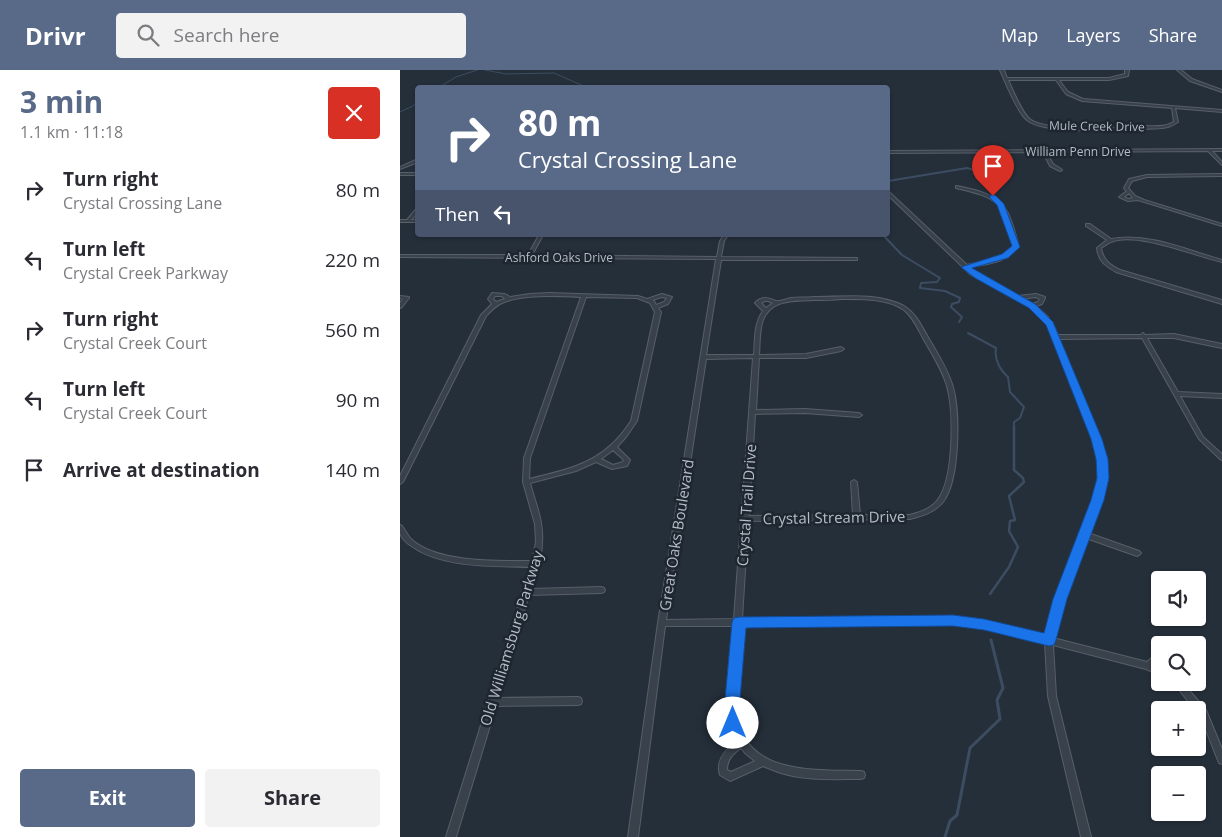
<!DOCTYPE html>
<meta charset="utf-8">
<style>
body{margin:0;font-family:"Open Sans",sans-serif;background:#f2f2f3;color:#2b2b33;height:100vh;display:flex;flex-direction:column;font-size:19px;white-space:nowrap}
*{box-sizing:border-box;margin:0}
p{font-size:16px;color:#7c7c81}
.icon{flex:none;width:28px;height:28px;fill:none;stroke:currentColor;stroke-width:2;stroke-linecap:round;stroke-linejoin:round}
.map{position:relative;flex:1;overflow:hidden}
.side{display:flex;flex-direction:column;background:#fff;width:400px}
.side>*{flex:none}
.guide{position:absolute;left:15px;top:15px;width:475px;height:152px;border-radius:5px;box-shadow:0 1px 4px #0004;background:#596a88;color:#fff;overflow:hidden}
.controls{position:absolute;left:751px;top:501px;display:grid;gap:10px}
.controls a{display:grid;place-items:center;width:55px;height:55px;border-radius:5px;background:#fff;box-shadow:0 1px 4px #0004;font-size:25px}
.pin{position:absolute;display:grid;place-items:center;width:42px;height:42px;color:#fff;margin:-51px -21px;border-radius:50% 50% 50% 0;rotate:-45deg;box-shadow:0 0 5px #0007}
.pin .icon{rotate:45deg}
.me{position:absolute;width:55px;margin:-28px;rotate:0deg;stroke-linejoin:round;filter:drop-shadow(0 0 4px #0008)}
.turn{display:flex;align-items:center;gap:18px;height:105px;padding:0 20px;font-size:22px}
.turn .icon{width:65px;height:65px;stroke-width:2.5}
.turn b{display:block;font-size:35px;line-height:42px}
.then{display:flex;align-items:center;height:48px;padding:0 20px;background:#0003;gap:10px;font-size:19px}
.round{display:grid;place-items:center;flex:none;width:52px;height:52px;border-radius:5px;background:#f2f2f3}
.summary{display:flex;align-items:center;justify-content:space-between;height:85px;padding:0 20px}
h1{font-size:30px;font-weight:700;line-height:38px;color:#596a88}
.cta{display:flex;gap:10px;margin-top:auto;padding:10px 20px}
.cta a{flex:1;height:58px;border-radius:5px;background:#596a88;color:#fff;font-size:20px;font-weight:700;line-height:58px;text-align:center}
.cta a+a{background:#f2f2f3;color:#2b2b33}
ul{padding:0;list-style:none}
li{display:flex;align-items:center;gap:15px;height:70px;padding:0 20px}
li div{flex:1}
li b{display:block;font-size:19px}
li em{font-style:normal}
header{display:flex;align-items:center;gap:30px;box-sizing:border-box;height:70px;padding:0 25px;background:#596a88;color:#fff}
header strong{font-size:24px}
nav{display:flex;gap:28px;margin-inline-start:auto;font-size:18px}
.search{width:350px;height:45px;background:#f2f2f3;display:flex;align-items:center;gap:12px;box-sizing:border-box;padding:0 18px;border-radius:5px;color:#7c7c81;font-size:19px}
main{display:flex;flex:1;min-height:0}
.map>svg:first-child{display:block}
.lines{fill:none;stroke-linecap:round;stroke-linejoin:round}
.stream-far3{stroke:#3c4d62;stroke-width:1}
.stream-far2{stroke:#3c4d62;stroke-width:2}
.stream-far1{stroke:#3c4d62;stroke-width:2.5}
.stream{stroke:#3c4d62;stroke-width:3}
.street-casing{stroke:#575f69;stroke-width:2}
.street{fill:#39414b;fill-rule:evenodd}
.route{fill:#1a73e8;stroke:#114b97}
.labels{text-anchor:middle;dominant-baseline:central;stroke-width:5;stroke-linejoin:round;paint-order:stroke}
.far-street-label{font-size:12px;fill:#b4bcc6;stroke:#1e2630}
.street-label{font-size:15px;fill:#b4bcc6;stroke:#1e2630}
</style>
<header>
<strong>Drivr</strong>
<div class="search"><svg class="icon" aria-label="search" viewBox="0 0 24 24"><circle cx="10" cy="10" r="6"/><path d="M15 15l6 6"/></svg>Search here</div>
<nav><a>Map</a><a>Layers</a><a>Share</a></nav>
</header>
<main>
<section class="side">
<div class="summary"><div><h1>3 min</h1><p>1.1 km · 11:18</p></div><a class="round" style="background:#d93025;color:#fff"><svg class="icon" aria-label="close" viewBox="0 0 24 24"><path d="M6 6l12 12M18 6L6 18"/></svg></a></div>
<ul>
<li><svg class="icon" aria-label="right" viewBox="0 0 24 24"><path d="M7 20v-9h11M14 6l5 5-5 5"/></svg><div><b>Turn right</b><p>Crystal Crossing Lane</p></div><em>80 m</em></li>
<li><svg class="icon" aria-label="left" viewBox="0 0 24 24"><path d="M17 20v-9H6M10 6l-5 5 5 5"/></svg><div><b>Turn left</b><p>Crystal Creek Parkway</p></div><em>220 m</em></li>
<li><svg class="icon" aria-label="right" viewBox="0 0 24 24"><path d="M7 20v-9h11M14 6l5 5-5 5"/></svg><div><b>Turn right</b><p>Crystal Creek Court</p></div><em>560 m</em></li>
<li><svg class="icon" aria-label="left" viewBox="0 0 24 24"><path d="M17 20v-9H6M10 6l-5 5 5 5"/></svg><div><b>Turn left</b><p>Crystal Creek Court</p></div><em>90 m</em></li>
<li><svg class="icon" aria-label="arrive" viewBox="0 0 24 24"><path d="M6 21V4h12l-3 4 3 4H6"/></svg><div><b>Arrive at destination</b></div><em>140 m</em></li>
</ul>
<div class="cta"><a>Exit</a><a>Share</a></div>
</section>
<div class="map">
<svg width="822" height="767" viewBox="0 0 822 767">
<rect width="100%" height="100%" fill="#252f3a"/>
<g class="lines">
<g class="stream-far3">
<polyline points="85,0 106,4 154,3 188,18"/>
<polyline points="38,18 56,7 77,0"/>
<polyline points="0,42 13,36 18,30"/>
</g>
<g class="stream-far2">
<polyline points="488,111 567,98 605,109"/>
<polyline points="483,165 502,185 540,208 537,212 521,213 520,218 545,221 560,228 559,232 552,234 551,237 562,247 559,252"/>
<path d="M568,263L596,278C594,289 600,300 608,307L610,322L624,337L620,348L614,352V357"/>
</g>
<polyline class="stream-far1" points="590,524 609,497 618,477 609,461 610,451 615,450 609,426 624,412 623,408 614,400 614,356"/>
<polyline class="stream" points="545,767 550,751 557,745 570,678 600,649 597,630 603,618 591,570"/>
<g class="street-casing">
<g id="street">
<path d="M600,0H604L607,8H709L725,4V0H729L728,6L709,10H659L668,22L683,29L822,40V42L775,38L778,52C775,54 771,56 768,57C760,59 752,58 745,59C721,60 644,65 627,50C617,42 606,13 600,0ZM608,10H656L666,24L682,31L772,38L774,52C772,53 770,54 767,55C760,57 752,56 744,56C721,58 649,62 631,50C622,44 613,20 608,10Z"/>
<polygon points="777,0 781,0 792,9 822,20 822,22 790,11"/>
<polygon points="822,79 822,81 812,81 822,92 822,95 808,81 646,82 653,94 661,99 662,100 660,101 650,96 643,82 488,83 488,81"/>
<polygon points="18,89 18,92 0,99 0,97"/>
<rect x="0" y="103" width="18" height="2"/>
<path d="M822,104V106L747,107L732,111L728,118L735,126L744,130L822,154V156L738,130L728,131L719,127L727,121L724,118L729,109L747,105ZM729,123L733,128L728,129L724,127Z"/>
<path d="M556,116C563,117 571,119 578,121C608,130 611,147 618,174C610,193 586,194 569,197L574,202L618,226L636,224L645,227V228L642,234L636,236L648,247L658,265H741L743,263L745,265L774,264L822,274V278L774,268H747L778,322L822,324V328L780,326L803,367L822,384V390L820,389L799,369L742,268L659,269L703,379L706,408L700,430L688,463L739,481L741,483L739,485L737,486L686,468L664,529L653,568L747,592L757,583L760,582V590L754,595L760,598V605L746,599L653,575L656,626L691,767H681L648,626L645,573L602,562L553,554L342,556C340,575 339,594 338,613C337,622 336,631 336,640C336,644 338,650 339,654C352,705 420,700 461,701L464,702L465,705L464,708L461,709C434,709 404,711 378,702C373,700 368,698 363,696L330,711L320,705C315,690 326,679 337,671L333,664L328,641L334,556H265L238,767H228L258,553L316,189L0,187V185H128L139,165H143L132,185L317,187L320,171L324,165H328L324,171L321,187L457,188V190H321L306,285H354C355,270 354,253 363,241L355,233C358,230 361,228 365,228C370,228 372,230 376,231C380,232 386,229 391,228C398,227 406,228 414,227C443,227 477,222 504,236C516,243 522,257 529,269C538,284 548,300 553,317C560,343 560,410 543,432C535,442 522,446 510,449L348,451L342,549L553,548L602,556L646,566L656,529L694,430L700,408L697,379L653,267L644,249L630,237L570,204L488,125V122H489L567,195C582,191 606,191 614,174C602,131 599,128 556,118ZM635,227L640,229L638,232L632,234L622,229ZM441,229C461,229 487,228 504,240C513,247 518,259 523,268C532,284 542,299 547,316C554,341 554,406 539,428C533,438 521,442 510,445H460L457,412L454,410L451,412L453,445L349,446L355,344L405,343L459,347L462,345L459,343L405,339L356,340L359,288H406L441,281L444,279L441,277L406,284L359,285C360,273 359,261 363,250C371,229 395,231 414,230C423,230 432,230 441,229ZM365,231H368L373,233L366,238L361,233ZM353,288L334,549L266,550L306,289ZM341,678L345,683L355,691L331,702L327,700C327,689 333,684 341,678Z"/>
<polygon points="17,138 18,138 18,142 11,150 18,150 18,152 0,152 0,150 7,150"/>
<path d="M686,154H690L711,169C749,162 786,180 822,190V192C795,186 736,161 711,172C708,173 704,176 701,178C703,190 710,195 720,200L822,230V234L716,202C706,196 698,191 697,178L707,170L686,156Z"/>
<path d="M92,223L105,224L110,227L130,224L149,223L238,226L247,229L262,224L272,227L268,234L258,238L261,242L237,351L226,367L217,377L230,390L227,396L212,399L196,392L176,401L130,413C135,432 144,452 142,472C142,488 136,504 131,519L201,517L204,518L205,520L204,522L201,523L129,525L98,628L178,627L181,628L182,631L181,634L178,635L96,636L56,767H46L122,524L121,522L123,520L131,497C95,496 43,498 13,477C8,474 2,470 0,463C0,461 0,458 0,455L2,456C5,460 8,466 11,469C36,493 99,491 132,491L136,472L135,454L123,412L124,388L181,227C159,226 122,224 102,233C95,236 91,241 86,246L3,412L0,414V406L81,245L92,234L88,229ZM95,226H102L105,229L96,232L93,229ZM186,227L237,228L250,233L255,242L231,351C225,360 219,368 211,375C189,396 158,402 129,409L130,388ZM262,227L267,228L264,232L256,235L254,231L252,230ZM213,380L224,390L223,392L213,395L201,389Z"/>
<polygon points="0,226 9,227 9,228 2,237 0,238 0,233 3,229 0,228"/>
<polygon points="773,612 782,612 806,640 822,679 822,694 819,693 800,645 798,643 798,640 795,640"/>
</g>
</g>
<use href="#street" class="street"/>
</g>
<polygon class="route" points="590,125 595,125 604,134 620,177 608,188 572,198 635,234 653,252 702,369 708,389 709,408 704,430 667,529 656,570 654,575 649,576 584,560 553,556 346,558 339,641 341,653 338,658 333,660 328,658 324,641 332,552 334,548 339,547 553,545 584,549 644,563 653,529 691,430 697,408 696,389 691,369 646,255 629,238 575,208 561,197 602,184 612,176 597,135 590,128"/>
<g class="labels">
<g class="far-street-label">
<text transform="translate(697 56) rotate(1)">Mule Creek Drive</text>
<text x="678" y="81">William Penn Drive</text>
<text x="159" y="187">Ashford Oaks Drive</text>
</g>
<g class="street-label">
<text transform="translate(346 435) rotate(-86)">Crystal Trail Drive</text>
<text transform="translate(434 447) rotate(-1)">Crystal Stream Drive</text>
<text transform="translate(276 465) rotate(-81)">Great Oaks Boulevard</text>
<text transform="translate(111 568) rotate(-73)">Old Williamsburg Parkway</text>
</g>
</g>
</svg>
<div class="controls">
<a><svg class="icon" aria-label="sound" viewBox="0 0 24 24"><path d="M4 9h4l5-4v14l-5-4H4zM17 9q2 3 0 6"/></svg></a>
<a><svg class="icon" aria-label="search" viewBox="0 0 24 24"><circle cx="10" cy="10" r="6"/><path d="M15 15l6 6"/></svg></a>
<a>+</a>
<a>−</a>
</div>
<div class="pin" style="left:593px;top:126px;background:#d93025"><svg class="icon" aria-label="arrive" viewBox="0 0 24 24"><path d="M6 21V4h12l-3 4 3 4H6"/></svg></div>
<svg class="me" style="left:333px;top:653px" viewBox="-20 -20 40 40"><circle r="19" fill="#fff"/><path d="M0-13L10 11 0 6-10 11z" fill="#1a73e8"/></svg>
<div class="guide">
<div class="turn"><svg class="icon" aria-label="right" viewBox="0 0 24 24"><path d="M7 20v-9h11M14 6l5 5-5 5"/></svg><div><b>80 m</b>Crystal Crossing Lane</div></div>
<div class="then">Then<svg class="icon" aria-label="left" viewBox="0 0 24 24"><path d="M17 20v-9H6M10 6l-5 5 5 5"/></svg></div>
</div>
</div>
</main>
